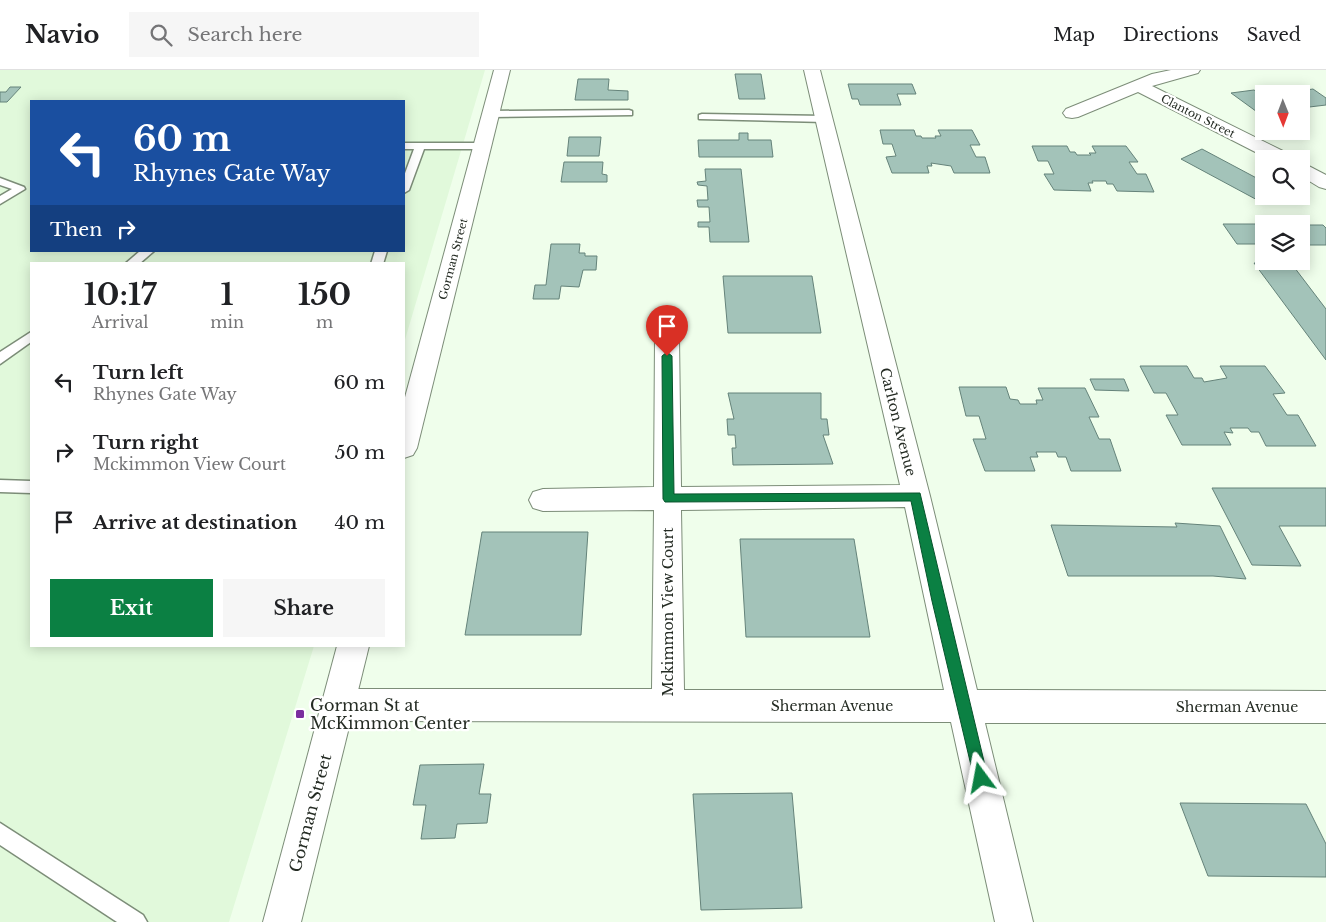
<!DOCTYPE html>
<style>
body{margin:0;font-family:"Libre Baskerville",serif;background:#f6f6f6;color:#202124;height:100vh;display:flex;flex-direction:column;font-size:19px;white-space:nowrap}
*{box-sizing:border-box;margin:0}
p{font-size:16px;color:#757577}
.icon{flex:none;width:28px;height:28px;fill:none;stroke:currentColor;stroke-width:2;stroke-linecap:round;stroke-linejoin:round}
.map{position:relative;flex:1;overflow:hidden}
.details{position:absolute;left:30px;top:192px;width:375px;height:385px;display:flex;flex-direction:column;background:#fff;border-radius:0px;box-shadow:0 2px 12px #0003}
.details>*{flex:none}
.banner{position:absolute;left:30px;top:30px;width:375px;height:152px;border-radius:0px;box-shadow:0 2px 12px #0003;background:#1a4fa0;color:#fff;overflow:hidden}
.needle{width:32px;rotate:179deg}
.fabs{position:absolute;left:1255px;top:15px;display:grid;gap:10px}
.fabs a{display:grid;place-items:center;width:55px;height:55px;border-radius:0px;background:#fff;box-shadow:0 2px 12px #0003;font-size:25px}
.pin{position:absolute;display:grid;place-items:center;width:42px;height:42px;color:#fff;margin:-51px -21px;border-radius:50% 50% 50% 0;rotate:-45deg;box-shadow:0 0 5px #0007}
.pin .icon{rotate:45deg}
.me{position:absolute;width:55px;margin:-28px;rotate:347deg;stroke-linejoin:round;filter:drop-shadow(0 0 4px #0008)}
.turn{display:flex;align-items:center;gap:18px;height:105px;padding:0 20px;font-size:22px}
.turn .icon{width:65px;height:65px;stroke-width:2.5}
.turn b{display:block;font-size:35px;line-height:42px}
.then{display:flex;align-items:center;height:48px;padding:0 20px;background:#0003;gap:10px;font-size:19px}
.eta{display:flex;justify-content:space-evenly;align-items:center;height:85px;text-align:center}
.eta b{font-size:30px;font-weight:800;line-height:35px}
.button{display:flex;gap:10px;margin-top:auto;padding:10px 20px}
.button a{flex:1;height:58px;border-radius:0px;background:#0b8043;color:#fff;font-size:20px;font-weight:800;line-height:58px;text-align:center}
.button a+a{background:#f6f6f6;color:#202124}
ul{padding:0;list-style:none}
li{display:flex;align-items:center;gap:15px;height:70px;padding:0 20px}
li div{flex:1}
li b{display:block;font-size:19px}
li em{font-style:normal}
header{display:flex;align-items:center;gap:30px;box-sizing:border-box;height:70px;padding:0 25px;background:#fff;border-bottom:1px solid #e0e0e0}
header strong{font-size:24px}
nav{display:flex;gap:28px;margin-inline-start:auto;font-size:18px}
.search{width:350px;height:45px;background:#f6f6f6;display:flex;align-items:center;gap:12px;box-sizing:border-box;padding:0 18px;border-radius:0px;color:#757577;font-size:19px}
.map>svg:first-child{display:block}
.built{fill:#e1f9db;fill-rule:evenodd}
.building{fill:#a3c3b9;stroke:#65837a}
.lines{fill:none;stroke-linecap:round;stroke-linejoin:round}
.service-casing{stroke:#7c8d78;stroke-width:3}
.minor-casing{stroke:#7c8d78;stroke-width:2}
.secondary-casing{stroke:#7c8d78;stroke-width:2}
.service{fill:#fff;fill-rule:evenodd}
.minor{fill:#fff;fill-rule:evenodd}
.secondary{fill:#fff;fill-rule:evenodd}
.route{fill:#0b8043;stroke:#07532c}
.poi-dot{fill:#7b2e9f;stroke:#fff;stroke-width:2}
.labels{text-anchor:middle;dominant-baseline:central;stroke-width:4.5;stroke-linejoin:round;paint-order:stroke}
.far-street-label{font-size:11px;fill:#252c24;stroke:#fff}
.street-label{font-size:14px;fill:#252c24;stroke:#fff}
.near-poi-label{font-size:16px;fill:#252c24;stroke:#fff;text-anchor:start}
.near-street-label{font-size:16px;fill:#252c24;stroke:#fff}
</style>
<header>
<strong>Navio</strong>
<div class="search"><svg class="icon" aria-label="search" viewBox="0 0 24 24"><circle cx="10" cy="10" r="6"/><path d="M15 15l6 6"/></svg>Search here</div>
<nav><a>Map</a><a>Directions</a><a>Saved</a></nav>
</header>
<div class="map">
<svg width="1326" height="852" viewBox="0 0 1326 852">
<rect width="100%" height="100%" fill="#effeeb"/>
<path class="built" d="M0,0H485L404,273V194H31V576H314L229,852H0ZM31,31H404V181H31Z"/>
<g class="building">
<polygon points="735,4 761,4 765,29 739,29"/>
<polygon points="578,9 609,9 608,20 628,21 628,30 575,30"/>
<polygon points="848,14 912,14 916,24 897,24 901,35 860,35 858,29 852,29"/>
<polygon points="10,17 21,17 7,32 0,32 0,22 6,22"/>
<polygon points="1313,19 1326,28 1326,35 1301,38 1301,24 1280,24"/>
<polygon points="1254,20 1264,26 1264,47 1231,23"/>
<polygon points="880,60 914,60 916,66 921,66 922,68 936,68 935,66 941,66 938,60 972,60 980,75 970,75 976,87 985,87 990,103 954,103 951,96 931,93 932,96 927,96 929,103 892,103 886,87 896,86 892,74 883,74"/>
<polygon points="739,63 748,63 748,70 771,70 773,87 699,87 698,70 739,70"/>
<polygon points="569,67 601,67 599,86 567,86"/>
<polygon points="1032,76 1067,76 1070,82 1075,82 1077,85 1091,85 1089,83 1096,83 1092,76 1126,76 1138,92 1129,92 1137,104 1146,104 1154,122 1117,121 1113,114 1107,114 1106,111 1092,111 1093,113 1088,113 1091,121 1054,120 1044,104 1054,104 1048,91 1038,91"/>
<polygon points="1202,79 1264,112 1264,126 1271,126 1261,132 1181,89"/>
<polygon points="564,92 603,92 602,104 607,105 607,112 561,112"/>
<polygon points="705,99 741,99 749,172 710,172 709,157 698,157 698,152 710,152 709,137 698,137 697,130 708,130 707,116 698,115 697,112 706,111"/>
<polygon points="1223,154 1264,154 1264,174 1237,174"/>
<polygon points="1301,155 1323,155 1326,158 1326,175 1301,175"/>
<polygon points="551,174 580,174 579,183 585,183 585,186 597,186 596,200 583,200 579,217 561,216 559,229 533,229 535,215 546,215"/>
<polygon points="1254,193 1291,193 1326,239 1326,290"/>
<polygon points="723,206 812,206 821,263 728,263"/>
<polygon points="1140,296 1187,296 1194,308 1202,308 1204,312 1227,308 1220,296 1265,296 1285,323 1273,324 1287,345 1298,345 1316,376 1266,376 1259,362 1251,362 1248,358 1230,358 1233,363 1224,362 1231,375 1182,375 1166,345 1178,345 1166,323 1154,323"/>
<polygon points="1090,309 1124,309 1129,321 1095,320"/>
<polygon points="959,317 1006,317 1010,329 1018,330 1020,334 1037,334 1036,330 1043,330 1038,318 1085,318 1099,347 1089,347 1099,369 1110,369 1121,401 1071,401 1066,387 1058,387 1056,382 1036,382 1038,387 1030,387 1035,401 985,401 973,369 986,369 979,346 966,346"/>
<polygon points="728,323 821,323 821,349 827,349 829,365 823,365 833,394 733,395 732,378 736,378 735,365 728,365 727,349 734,349"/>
<polygon points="1212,418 1326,418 1326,456 1279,456 1301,496 1252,495"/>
<polygon points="1175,453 1220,456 1246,509 1213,506 1068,506 1051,455 1177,457"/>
<polygon points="482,462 588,462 581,565 465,565"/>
<polygon points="740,469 854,469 870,567 746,567"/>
<polygon points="484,694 479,724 491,724 487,753 457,754 455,768 421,769 426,735 413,735 420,695"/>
<polygon points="792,723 802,838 701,840 693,724"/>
<polygon points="1180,733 1306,734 1326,774 1326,807 1208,806"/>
</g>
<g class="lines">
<g class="service-casing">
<g id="service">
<polygon points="629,40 632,41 632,45 491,47 486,44 491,41"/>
<polygon points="702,44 825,46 830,49 825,52 699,49 699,45"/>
<polygon points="404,73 482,73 487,76 482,79 424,79 409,120 404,123 404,106 414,79 404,79"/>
<polygon points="0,108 24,117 25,119 0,134 0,126 12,119 0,115"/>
<polygon points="140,181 154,181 139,194 125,194"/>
<polygon points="375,181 387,181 383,194 371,194"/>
<polygon points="31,262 31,272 0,294 0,282"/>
<polygon points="0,410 31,411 31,423 0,422"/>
<polygon points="0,753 143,845 147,852 117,852 0,775"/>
</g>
</g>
<g class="minor-casing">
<g id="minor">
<path d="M804,0H820L930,426L977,620L1326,621V653H985L1033,852H995L951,652L338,651L326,646L322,635L326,624L338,619H652L654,440L543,441L533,438L529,430L533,422L543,419L654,417L655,268L659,262L667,260L675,262L679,268L681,417L900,415ZM905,437L944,620H684L681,440Z"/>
<polygon points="1171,0 1200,0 1198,3 1152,16 1291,85 1293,89 1269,89 1138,22 1078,47 1072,48 1066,47 1063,43 1066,39 1152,4"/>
<polygon points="1301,92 1326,105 1326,119 1319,117 1301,106"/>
</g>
</g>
<g class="secondary-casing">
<g id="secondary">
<polygon points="494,0 510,0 417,378 413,385 404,388 404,331"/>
<polygon points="337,576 369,576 301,852 263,852"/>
</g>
</g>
<use href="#service" class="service"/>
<use href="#minor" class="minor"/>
<use href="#secondary" class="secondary"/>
</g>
<polygon class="route" points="667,282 672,286 674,424 920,423 988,708 986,714 981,716 976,714 974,708 932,531 911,431 665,432 663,429 662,286"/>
<rect class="poi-dot" x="295" y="639" width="10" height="10" rx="2.5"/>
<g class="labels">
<g class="far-street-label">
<text transform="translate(1198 46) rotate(27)">Clanton Street</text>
<text transform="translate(453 189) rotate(-75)">Gorman Street</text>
</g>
<g class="street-label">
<text transform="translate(898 352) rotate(76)">Carlton Avenue</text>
<text transform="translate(668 542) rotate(-90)">Mckimmon View Court</text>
<text x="832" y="636">Sherman Avenue</text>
<text x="1237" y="637">Sherman Avenue</text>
</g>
<g class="near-poi-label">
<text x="310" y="635">Gorman St at<tspan x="310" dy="18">McKimmon Center</tspan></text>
</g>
<g class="near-street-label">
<text transform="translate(310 743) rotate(-75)">Gorman Street</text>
</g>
</g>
</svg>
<div class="fabs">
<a><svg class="needle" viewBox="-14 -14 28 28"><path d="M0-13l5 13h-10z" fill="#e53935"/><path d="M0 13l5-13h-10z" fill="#757577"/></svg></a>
<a><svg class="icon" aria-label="search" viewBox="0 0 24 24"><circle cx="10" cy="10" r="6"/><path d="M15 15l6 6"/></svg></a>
<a><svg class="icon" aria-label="layers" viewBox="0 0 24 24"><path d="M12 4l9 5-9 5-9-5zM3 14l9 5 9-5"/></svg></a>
</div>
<div class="pin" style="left:667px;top:286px;background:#d93025"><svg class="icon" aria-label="arrive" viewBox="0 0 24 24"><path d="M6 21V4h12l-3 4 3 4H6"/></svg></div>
<svg class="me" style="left:981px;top:708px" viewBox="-20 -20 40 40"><path d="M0-17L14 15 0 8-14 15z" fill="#0b8043" stroke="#fff" stroke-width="4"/></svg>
<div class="banner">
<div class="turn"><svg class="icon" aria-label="left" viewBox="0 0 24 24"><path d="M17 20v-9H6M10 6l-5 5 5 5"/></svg><div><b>60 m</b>Rhynes Gate Way</div></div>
<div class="then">Then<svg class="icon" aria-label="right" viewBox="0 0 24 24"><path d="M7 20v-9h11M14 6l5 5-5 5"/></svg></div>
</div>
<section class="details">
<div class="eta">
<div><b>10:17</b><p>Arrival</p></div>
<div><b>1</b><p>min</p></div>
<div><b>150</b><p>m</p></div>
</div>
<ul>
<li><svg class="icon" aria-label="left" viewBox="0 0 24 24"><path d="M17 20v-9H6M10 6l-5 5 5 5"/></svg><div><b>Turn left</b><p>Rhynes Gate Way</p></div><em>60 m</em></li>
<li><svg class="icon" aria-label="right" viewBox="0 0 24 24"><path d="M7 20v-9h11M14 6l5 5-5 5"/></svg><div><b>Turn right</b><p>Mckimmon View Court</p></div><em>50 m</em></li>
<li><svg class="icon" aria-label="arrive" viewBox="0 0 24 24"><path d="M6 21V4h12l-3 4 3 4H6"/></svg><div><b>Arrive at destination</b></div><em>40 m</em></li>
</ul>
<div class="button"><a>Exit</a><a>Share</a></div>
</section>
</div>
